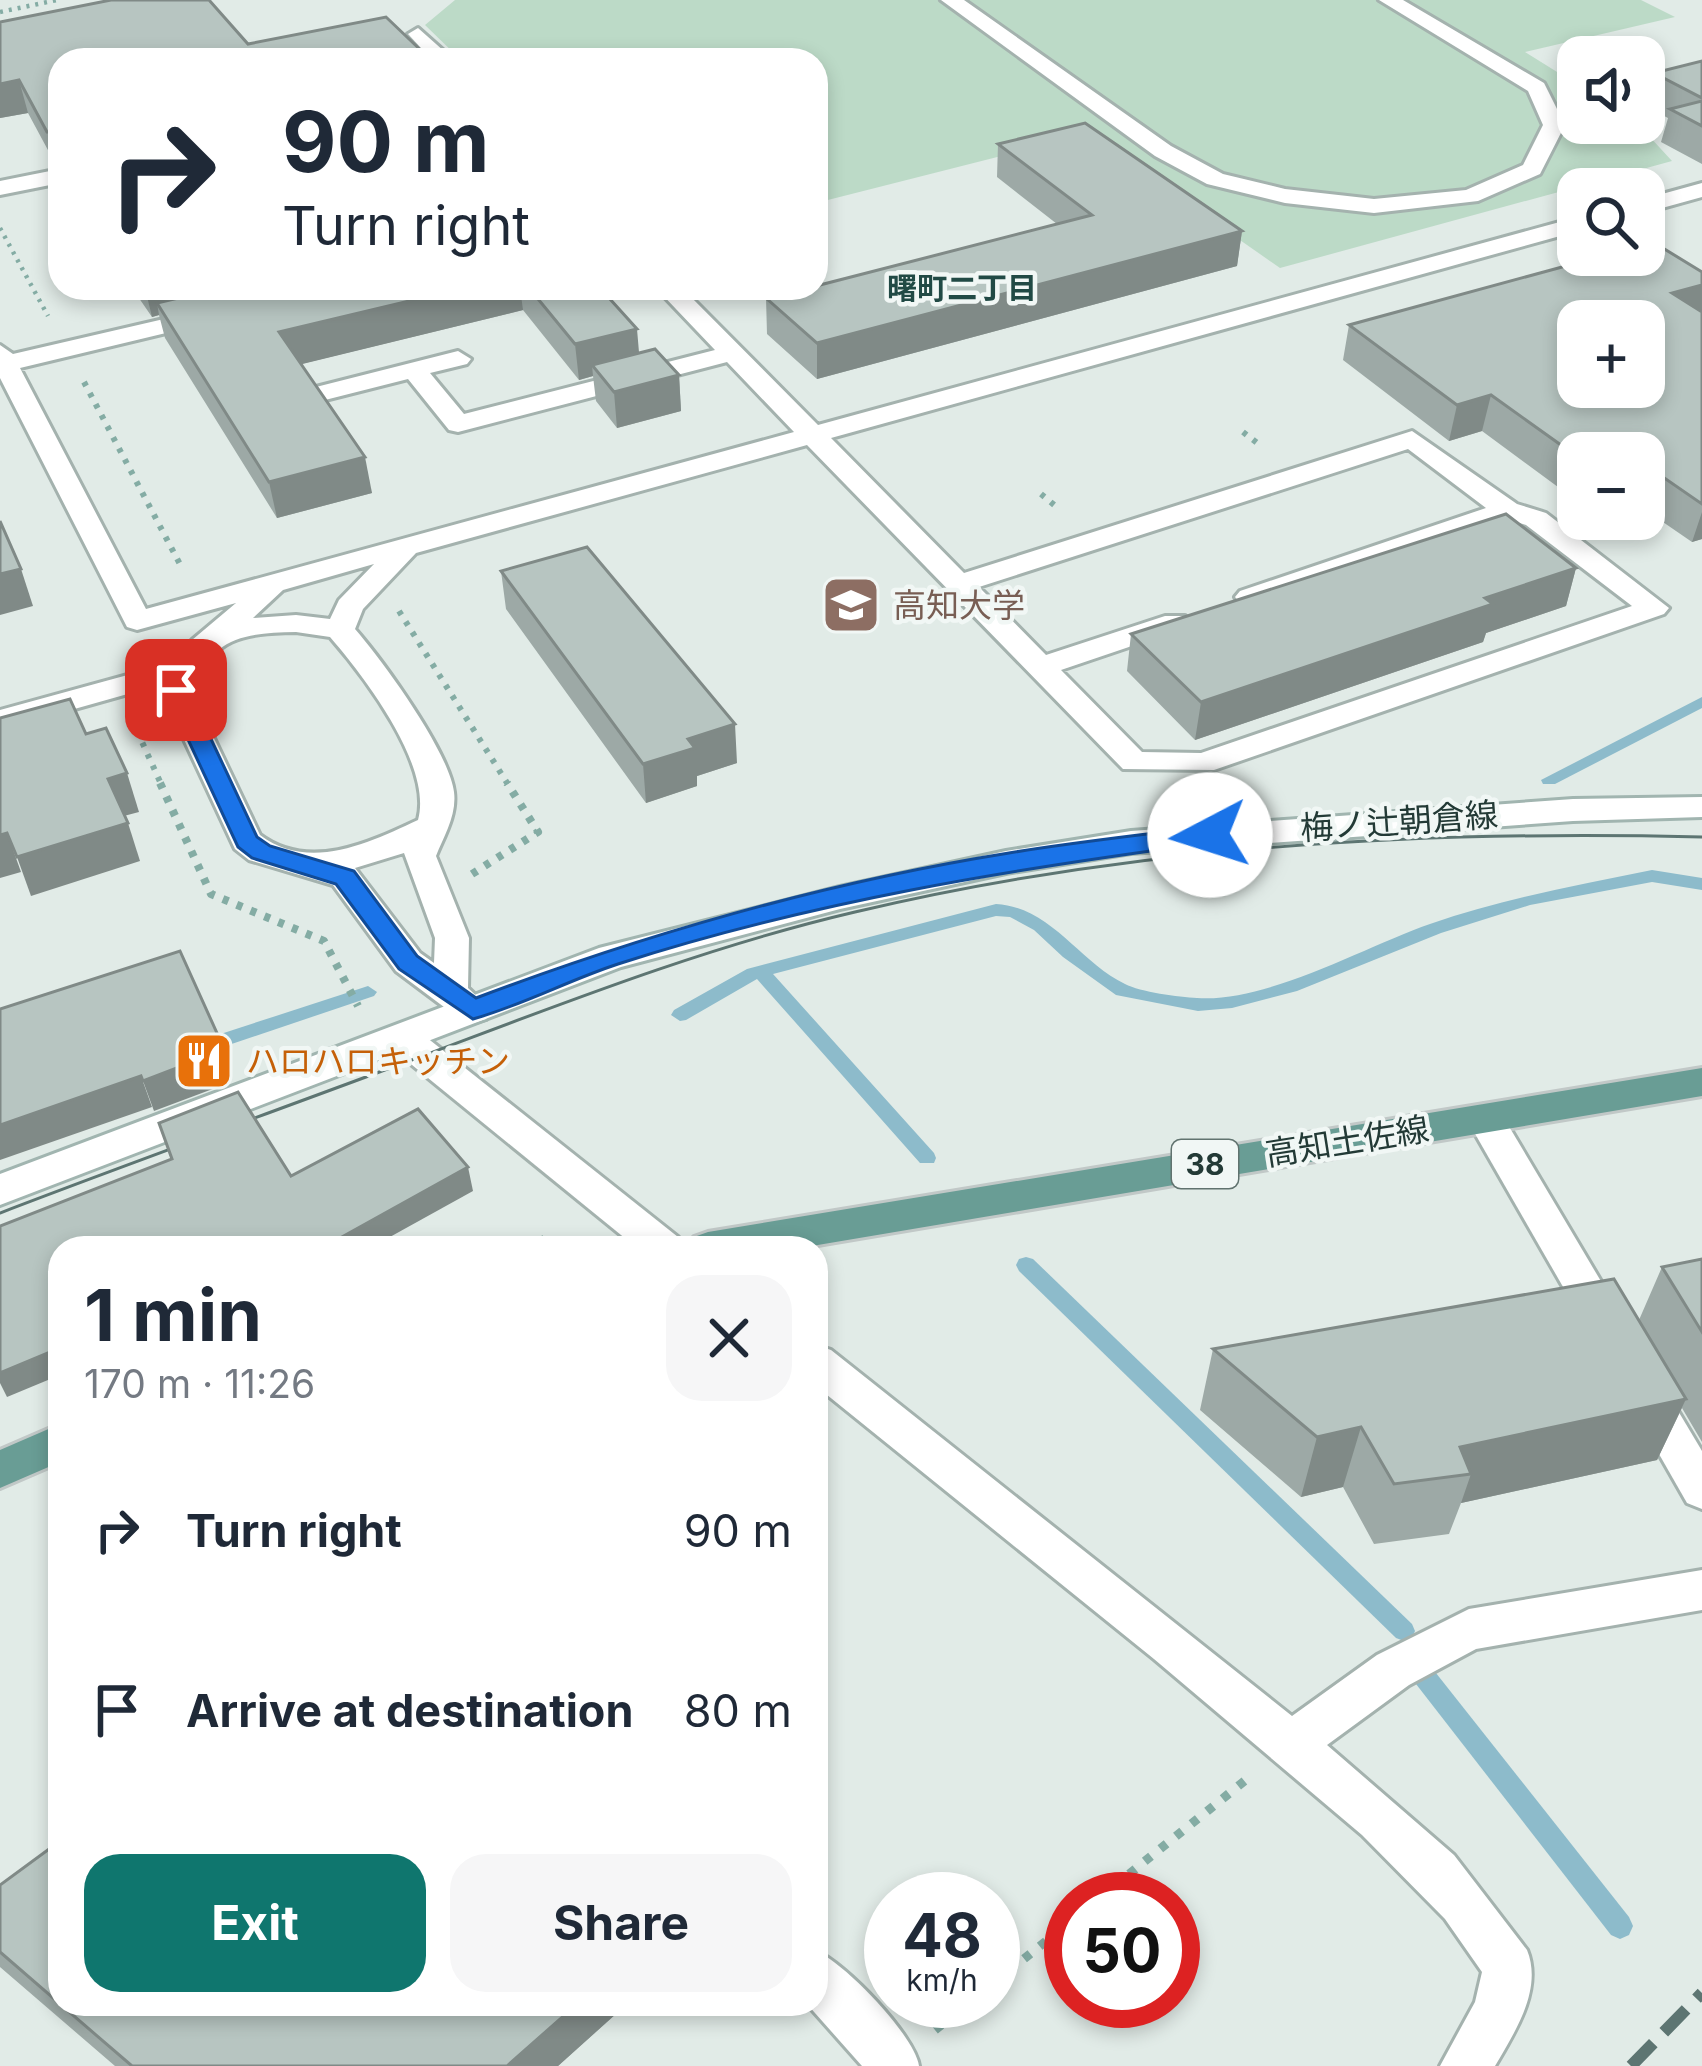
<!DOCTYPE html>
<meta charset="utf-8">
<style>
body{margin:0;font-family:Inter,"Noto Sans JP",sans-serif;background:#f6f6f7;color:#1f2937;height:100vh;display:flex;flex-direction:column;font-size:45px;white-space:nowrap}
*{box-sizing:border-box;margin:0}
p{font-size:39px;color:#747a83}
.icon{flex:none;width:66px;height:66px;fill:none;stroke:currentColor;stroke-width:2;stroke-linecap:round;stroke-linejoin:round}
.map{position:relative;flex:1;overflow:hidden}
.drawer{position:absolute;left:48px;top:1236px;width:780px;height:780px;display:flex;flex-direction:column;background:#fff;border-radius:36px;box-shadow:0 6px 18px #0003}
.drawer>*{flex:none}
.banner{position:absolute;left:48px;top:48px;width:780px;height:252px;border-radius:36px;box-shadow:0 6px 18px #0003;background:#fff;color:#1f2937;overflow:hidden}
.tools{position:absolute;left:1557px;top:36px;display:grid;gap:24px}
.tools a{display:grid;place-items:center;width:108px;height:108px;border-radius:24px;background:#fff;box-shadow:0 6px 18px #0003;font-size:60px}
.speed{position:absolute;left:864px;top:1872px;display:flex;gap:24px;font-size:60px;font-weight:700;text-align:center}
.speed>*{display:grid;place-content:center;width:156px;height:156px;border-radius:50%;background:#fff;box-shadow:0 6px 18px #0003;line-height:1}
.speed small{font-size:30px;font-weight:400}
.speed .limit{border:18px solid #d22;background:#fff;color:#111}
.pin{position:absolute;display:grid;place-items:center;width:102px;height:102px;color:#fff;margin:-51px;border-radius:24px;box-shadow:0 6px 18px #0006}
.me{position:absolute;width:132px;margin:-66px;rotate:265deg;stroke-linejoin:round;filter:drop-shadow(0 0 9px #0008)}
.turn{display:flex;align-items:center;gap:42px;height:252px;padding:0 36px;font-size:54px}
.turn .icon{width:156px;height:156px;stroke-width:2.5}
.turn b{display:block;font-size:84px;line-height:102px}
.round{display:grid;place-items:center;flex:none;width:126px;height:126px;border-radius:36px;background:#f6f6f7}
.head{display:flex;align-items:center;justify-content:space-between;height:204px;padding:0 36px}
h1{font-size:72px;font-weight:700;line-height:90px}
.action{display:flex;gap:24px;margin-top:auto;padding:24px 36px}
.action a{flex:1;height:138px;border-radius:36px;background:#0f766e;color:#fff;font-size:48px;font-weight:700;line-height:138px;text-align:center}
.action a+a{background:#f6f6f7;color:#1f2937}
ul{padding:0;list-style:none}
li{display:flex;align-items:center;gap:36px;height:180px;padding:0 36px}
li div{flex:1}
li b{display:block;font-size:45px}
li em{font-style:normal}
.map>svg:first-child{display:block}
.green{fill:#bcdac7}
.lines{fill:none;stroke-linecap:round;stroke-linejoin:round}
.stream{fill:#8dbbcb;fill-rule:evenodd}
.service-casing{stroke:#a4b2ae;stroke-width:6}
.minor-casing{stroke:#a4b2ae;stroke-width:6}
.secondary-casing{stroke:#a1b5b0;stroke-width:6}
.primary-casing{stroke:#c1c8c7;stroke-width:6}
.path-far3{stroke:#84aca4;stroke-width:4.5;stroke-dasharray:3 6;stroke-linecap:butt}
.path-far2{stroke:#84aca4;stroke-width:6;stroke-dasharray:4.5 8;stroke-linecap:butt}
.path-far1{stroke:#84aca4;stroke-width:8;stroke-dasharray:6 9;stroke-linecap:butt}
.path{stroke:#84aca4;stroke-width:9;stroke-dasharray:8 12;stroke-linecap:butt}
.service{fill:#fff;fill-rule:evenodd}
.minor{fill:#fff;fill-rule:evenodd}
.secondary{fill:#fff;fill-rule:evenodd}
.primary{fill:#699d95;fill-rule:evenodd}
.tram{stroke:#5d7572;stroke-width:3}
.rail{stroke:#5d7572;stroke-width:12;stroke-dasharray:32 15;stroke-linecap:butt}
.wall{fill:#9da9a6}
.shaded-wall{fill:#808a87}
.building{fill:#b7c5c1;stroke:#808a87;stroke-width:3;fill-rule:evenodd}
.route{fill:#1a73e8;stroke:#114b97;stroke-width:3}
.labels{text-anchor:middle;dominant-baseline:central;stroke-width:9;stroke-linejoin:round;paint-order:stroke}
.far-neighbourhood-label{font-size:30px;font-weight:bold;fill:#214a45;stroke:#f1f7f5}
.shield{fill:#f1f7f5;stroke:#61736f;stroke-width:3}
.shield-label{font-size:30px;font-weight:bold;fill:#233a36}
.education-label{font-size:33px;fill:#785e54;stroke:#f1f7f5;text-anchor:start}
.street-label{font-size:33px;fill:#233a36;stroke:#f1f7f5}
.food-label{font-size:33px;fill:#c56008;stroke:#f1f7f5;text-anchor:start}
</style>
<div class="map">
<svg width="1702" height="2066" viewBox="0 0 1702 2066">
<rect width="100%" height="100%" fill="#e1ebe7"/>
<polygon class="green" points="455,0 1641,0 1675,17 1525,52 1578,85 1578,123 1637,123 1672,161 1280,268 1088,134 816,203 816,60 461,60 425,25"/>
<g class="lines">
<g class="stream">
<polygon points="1702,697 1702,708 1555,784 1543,784 1541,780"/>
<path d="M1652,870L1702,878V890L1652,882L1530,905L1441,933L1297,991L1232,1008L1198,1011L1116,995L1063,957L1034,930L1010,917L996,916L773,974L934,1153L936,1158L934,1163H920L757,979L686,1020L680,1021L671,1015L674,1010L747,969L996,904C1051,907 1079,962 1125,984C1140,992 1179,997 1197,998C1267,1003 1364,947 1430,924C1503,899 1577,885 1652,870Z"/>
<polygon points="368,986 377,992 374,996 202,1054 193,1047 196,1042"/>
<polygon points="1026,1257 1033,1259 1412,1624 1415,1631 1412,1638 1404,1641 1396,1638 1019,1271 1016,1265 1019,1259"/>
<polygon points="1424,1665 1432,1668 1629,1917 1633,1926 1629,1935 1620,1939 1611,1935 1416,1684 1412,1676 1416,1668"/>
</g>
<g class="service-casing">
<g id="service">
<polygon points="941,0 964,0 1171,146 1223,174 1285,189 1374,199 1466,190 1523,165 1543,125 1528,91 1379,0 1403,0 1544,83 1565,125 1540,174 1478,201 1374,213 1285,203 1207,184 1155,156"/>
<polygon points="418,28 454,60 432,60 408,34"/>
<polygon points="60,169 60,183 0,195 0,181"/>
<polygon points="1702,183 1702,197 1644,213 1644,199"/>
<path d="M1578,217V231L831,438L964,573L1412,431L1517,504L1546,513L1669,608L1664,614L1214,770L1123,769L807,445L416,553L363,609L355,629C383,661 449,752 454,792C457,815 444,836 436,856L469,938L468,988L491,1010L486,1019L473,1023L460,1019L396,971L333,885L249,860L235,849L161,690L163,684L0,730V710L175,662L192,640L236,603L137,630L127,627L0,378V345L13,354L207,309L219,316L216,321L20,368L146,609L794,432L727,362L458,432L449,430L408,379L325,400L312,392L316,387L458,351L471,359L467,364L430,373L464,414L715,350L656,288H682L818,425ZM1408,449L1486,508L1240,591L1235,597L1240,603H1260L1507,519L1526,525L1632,606L1201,753L1142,752L1061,670L1185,628L1190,622L1185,616H1165L1046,655L979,587ZM374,564L339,600L330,619L296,615L253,618L283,590ZM296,632L330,637C364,676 433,766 418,820C369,843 309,872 260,835L191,690C213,637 243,633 296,632ZM404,853L435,938L434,963L420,953L355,868Z"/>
<polygon points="1485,1104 1498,1108 1621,1315 1627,1327 1621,1339 1607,1344 1593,1339 1466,1118 1472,1108"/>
<polygon points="1644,1374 1659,1379 1702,1451 1702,1509 1687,1503 1623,1391 1629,1379"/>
</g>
</g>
<g class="minor-casing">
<g id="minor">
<polygon points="403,1025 416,1029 678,1237 684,1248 637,1248 390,1047 385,1038 390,1029"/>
<path d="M816,1345L831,1350L1292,1716L1377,1655L1469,1609L1702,1570V1610L1476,1649L1409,1685L1327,1745L1454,1855L1527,1950C1543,1989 1515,2032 1495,2066H1440L1475,2002L1482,1972L1445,1919L1362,1835L1154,1659L816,1386Z"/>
<path d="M816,1951C845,1963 915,2036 919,2066H862L807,2004H816Z"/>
</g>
</g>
<g class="secondary-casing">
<polygon id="secondary" points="1702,797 1702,817 1573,821 1131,853 1006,873 840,909 621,967 0,1205 0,1174 599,948 840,887 1006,851 1131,831 1573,799"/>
</g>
<g class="primary-casing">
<g id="primary">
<polygon points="1702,1068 1702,1096 800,1248 688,1248 694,1237 708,1232"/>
<polygon points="60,1424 60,1462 0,1488 0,1450"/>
</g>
</g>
<g class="path-far3">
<polyline points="0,12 57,0"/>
<polyline points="0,228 48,316"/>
</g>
<g class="path-far2">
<polyline points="84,382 183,570"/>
<polyline points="1243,432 1261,446"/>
<polyline points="1041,494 1059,509"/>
<polyline points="399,611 509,786"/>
<polyline points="132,720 162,786"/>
</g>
<g class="path-far1">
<polyline points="160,783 211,894 324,941 358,1006"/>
<polyline points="472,874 538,832 507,783"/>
<polyline points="539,1237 544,1248"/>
</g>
<g class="path">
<polyline points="1098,1899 1247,1779"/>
<polyline points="993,1984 1071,1921"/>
<polyline points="935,2030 971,2001"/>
</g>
<use href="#service" class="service"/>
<use href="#minor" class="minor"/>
<use href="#secondary" class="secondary"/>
<use href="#primary" class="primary"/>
<path class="tram" d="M0,1213C138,1160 278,1110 417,1058C561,1004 705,947 855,912C1133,846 1417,830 1702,837"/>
<polyline class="rail" points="1631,2066 1702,1993"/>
</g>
<g class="wall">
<polygon points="0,22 248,44 60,60 60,165 56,165 28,113 0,118"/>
<polygon points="1702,61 1702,164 1661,142 1668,118 1645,106 1654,73"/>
<polygon points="998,144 1242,231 1237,266 817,379 767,334 766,298 1057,224 997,177"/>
<polygon points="1702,272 1702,539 1692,542 1644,509 1644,453 1578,453 1578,480 1558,487 1482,431 1449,441 1343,360 1349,325"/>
<polygon points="132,288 613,288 603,291 639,353 679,375 681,411 617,428 596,401 593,376 579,380 523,310 301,364 372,493 277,518 165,338 159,315 152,317"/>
<polygon points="1576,568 1566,606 1486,633 1483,642 1195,740 1127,671 1131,634"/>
<polygon points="501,571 737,763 697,776 697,786 646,803 506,609"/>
<polygon points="1702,1259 1702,1442 1682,1408 1657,1460 1461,1503 1449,1534 1374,1544 1343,1487 1301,1497 1200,1410 1213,1349 1639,1320 1662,1267"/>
<polygon points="0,1885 60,2004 627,2004 558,2066 115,2066 0,1967"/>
</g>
<g class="shaded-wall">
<polygon points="19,80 28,113 0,118 0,84"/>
<polygon points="1242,231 1237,266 817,379 817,343"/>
<polygon points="1702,285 1702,317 1672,293"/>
<polygon points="145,288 276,288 157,303 159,315 152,317"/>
<polygon points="464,288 520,288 523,310 286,368 279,332"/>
<polygon points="637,329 640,364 592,365 593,376 579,380 575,344"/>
<polygon points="679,375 681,411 617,428 614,392"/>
<polygon points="1491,395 1482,431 1449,441 1457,405"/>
<polygon points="1606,438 1602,453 1578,453 1578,480 1558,487 1568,450"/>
<polygon points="365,457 372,493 277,518 269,482"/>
<polygon points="1702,512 1702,539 1692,542"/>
<polygon points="1576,568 1566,606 1486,633 1483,642 1195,740 1201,702 1485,598"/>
<polygon points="21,569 33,606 0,615 0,574"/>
<polygon points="735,724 737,763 697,776 697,786 646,803 643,764 688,739"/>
<polygon points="127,773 139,812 120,817 108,779"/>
<polygon points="128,823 140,861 31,896 17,857"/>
<polygon points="7,833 21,872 0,878 0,835"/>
<polygon points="221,1042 230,1073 223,1076 226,1084 154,1111 143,1081"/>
<polygon points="141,1076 152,1107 0,1160 0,1125"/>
<polygon points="468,1167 473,1191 370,1248 322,1248"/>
<polygon points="60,1348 60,1375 7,1397 0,1383 0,1373"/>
<polygon points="1686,1399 1657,1460 1461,1503 1471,1474 1460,1447"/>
<polygon points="1361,1427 1343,1487 1301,1497 1317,1437"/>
<polygon points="577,2004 627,2004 558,2066 507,2066"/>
</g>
<g class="building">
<polygon points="111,0 209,0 248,44 386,17 431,60 60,60 60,155 56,147 54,132 47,132 19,80 0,84 0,22"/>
<polygon points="1702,61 1702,98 1654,73"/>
<polygon points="1702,101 1702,126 1670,109"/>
<polygon points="1085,123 1242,231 817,343 766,298 807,288 816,288 816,286 1092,215 998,144"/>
<path d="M1653,242L1702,272V285L1672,293L1702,312V504L1644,464V453H1627L1606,438L1568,450L1491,395L1457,405L1349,325L1606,255H1644V244ZM1578,321H1644V387H1578Z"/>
<polygon points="221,288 464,288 279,332 365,457 269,482 157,303"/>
<polygon points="529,288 600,288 637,329 575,344"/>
<polygon points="655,349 679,375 614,392 592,365"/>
<polygon points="1506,514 1576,568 1485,598 1493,604 1201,702 1131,634"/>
<polygon points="0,521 21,569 0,574"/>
<polygon points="587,547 735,724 688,739 695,748 643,764 501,571"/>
<polygon points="70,699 86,734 106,728 127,773 108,779 128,823 17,857 7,833 0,835 0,718"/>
<polygon points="180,951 221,1042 212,1046 216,1053 143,1081 141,1076 0,1125 0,1009"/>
<polygon points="238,1092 291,1176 418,1109 468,1167 322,1248 294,1248 290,1244 282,1248 60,1248 60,1348 0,1373 0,1226 172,1159 159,1123"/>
<polygon points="1702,1259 1702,1332 1662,1267"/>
<polygon points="1614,1279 1686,1399 1460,1447 1471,1474 1394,1484 1361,1427 1317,1437 1213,1349"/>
<polygon points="60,1841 60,2004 0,1952 0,1885"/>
<polygon points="60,2004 577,2004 507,2066 132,2066"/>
</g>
<path class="route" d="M176,683L188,690L257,837L270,846L354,871L417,956L476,998C646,934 828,882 1009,853C1075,842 1143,835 1210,826L1222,835L1210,843C1011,869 810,902 618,964C569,980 523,1005 473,1019L399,969L336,884L252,858L238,847L165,690Z"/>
<defs>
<g id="university-square" transform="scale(3)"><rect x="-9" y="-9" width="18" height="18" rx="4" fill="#8d6e63" stroke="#f1f7f5"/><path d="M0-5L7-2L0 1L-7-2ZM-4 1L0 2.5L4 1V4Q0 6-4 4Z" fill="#fff"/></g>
<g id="restaurant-square" transform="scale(3)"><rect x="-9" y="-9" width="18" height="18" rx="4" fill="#e8710a" stroke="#f1f7f5"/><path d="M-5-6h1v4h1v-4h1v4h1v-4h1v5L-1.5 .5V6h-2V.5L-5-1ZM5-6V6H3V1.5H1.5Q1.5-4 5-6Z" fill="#fff"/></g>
</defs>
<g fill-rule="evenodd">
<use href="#university-square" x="851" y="605"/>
<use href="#restaurant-square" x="204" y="1061"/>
</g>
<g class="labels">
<g class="far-neighbourhood-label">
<text x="962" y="288">曙町二丁目</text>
</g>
<rect class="shield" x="1172" y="1140" width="66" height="48" rx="9"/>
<g class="shield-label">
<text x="1205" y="1164">38</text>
</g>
<g class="education-label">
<text x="893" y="605">高知大学</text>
</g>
<g class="street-label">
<text transform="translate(1399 821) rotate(-4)">梅ノ辻朝倉線</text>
<text transform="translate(1347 1141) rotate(-9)">高知土佐線</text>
</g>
<g class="food-label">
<text x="246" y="1061">ハロハロキッチン</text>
</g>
</g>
</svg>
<div class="tools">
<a><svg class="icon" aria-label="sound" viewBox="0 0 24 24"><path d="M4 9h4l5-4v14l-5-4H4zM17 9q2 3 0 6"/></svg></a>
<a><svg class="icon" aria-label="search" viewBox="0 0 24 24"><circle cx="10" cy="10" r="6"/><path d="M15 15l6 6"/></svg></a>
<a>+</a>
<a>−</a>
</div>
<div class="speed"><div>48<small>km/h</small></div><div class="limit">50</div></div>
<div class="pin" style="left:176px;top:690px;background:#d93025"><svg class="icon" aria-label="arrive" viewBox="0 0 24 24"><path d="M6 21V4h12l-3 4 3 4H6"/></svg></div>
<svg class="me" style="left:1210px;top:835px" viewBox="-20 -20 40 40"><circle r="19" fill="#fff"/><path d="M0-13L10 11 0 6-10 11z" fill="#1a73e8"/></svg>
<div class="banner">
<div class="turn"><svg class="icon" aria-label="right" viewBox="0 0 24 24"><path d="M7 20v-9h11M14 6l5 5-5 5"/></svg><div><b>90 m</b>Turn right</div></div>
</div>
<section class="drawer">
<div class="head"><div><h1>1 min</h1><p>170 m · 11:26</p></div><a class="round"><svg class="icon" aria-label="close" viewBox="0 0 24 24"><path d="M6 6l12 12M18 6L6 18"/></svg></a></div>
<ul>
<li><svg class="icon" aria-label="right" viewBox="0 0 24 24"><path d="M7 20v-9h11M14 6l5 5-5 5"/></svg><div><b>Turn right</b></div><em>90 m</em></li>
<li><svg class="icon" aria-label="arrive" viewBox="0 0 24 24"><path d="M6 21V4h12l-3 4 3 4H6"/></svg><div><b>Arrive at destination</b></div><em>80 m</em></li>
</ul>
<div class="action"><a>Exit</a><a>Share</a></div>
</section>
</div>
